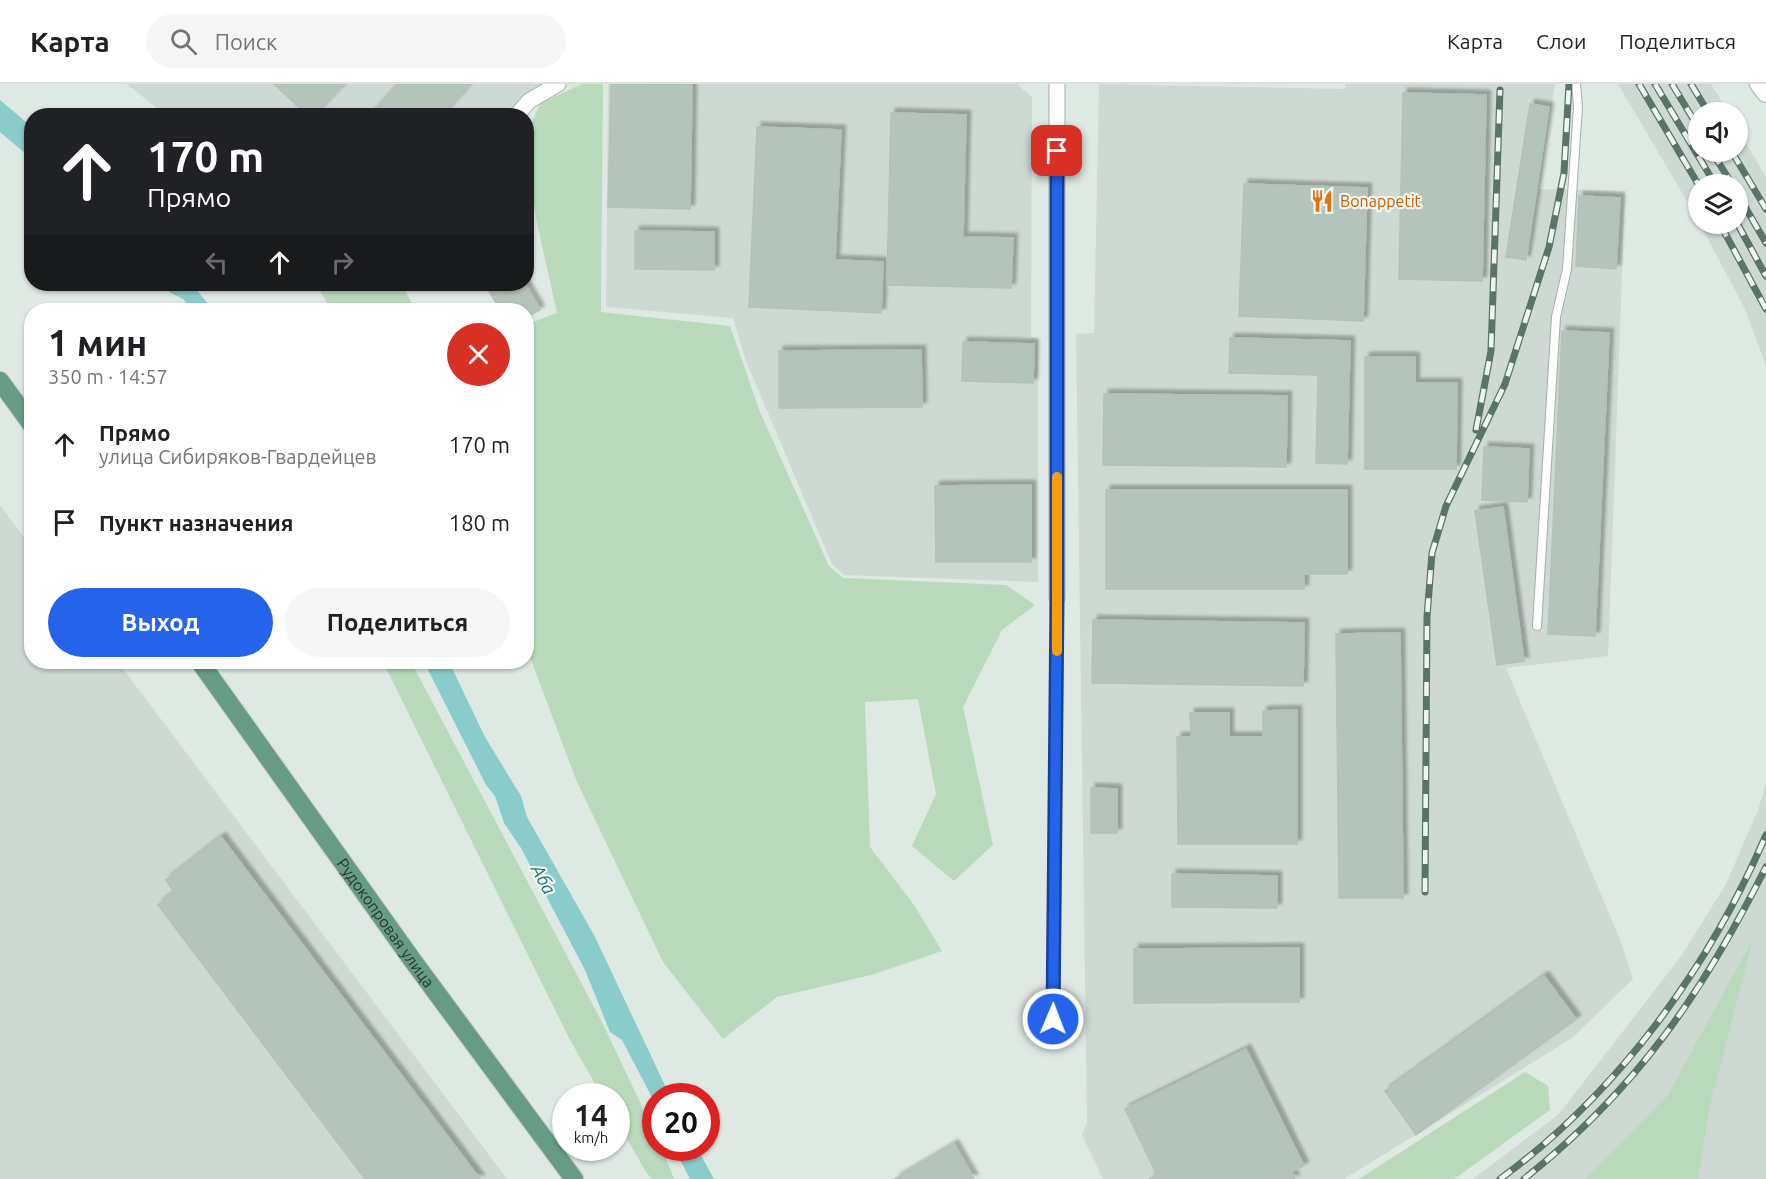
<!DOCTYPE html>
<html lang="ru">
<meta charset="utf-8">
<style>
body{margin:0;font-family:Ubuntu,sans-serif;background:#f6f6f6;color:#202124;height:100vh;display:flex;flex-direction:column;font-size:22px;white-space:nowrap}
*{box-sizing:border-box;margin:0}
p{font-size:20px;color:#757577}
.icon{flex:none;width:33px;height:33px;fill:none;stroke:currentColor;stroke-width:2;stroke-linecap:round;stroke-linejoin:round}
.map{position:relative;flex:1;overflow:hidden}
.drawer{position:absolute;left:24px;top:219px;width:510px;height:366px;display:flex;flex-direction:column;background:#fff;border-radius:24px;box-shadow:0 2px 4px #0004}
.drawer>*{flex:none}
.top-card{position:absolute;left:24px;top:24px;width:510px;height:183px;border-radius:24px;box-shadow:0 2px 4px #0004;background:#202124;color:#fff;overflow:hidden}
.tools{position:absolute;left:1688px;top:18px;display:grid;gap:12px}
.tools a{display:grid;place-items:center;width:60px;height:60px;border-radius:50%;background:#fff;box-shadow:0 2px 4px #0004;font-size:30px}
.speed{position:absolute;left:552px;top:999px;display:flex;gap:12px;font-size:30px;font-weight:700;text-align:center}
.speed>*{display:grid;place-content:center;width:78px;height:78px;border-radius:50%;background:#fff;box-shadow:0 2px 4px #0004;line-height:1}
.speed small{font-size:15px;font-weight:400}
.speed .limit{border:9px solid #d22;background:#fff;color:#111}
.pin{position:absolute;display:grid;place-items:center;width:51px;height:51px;color:#fff;margin:-26px;border-radius:12px;box-shadow:0 3px 9px #0006}
.me{position:absolute;width:66px;margin:-33px;rotate:1deg;stroke-linejoin:round;filter:drop-shadow(0 0 4px #0008)}
.turn{display:flex;align-items:center;gap:21px;height:126px;padding:0 24px;font-size:27px}
.turn .icon{width:78px;height:78px;stroke-width:2.5}
.turn b{display:block;font-size:42px;line-height:51px}
.lanes{display:flex;align-items:center;height:57px;padding:0 24px;background:#0003;justify-content:center;gap:30px;direction:ltr}
.lanes .off{opacity:.35}
.round{display:grid;place-items:center;flex:none;width:63px;height:63px;border-radius:32px;background:#f6f6f6}
.overview{display:flex;align-items:center;justify-content:space-between;height:102px;padding:0 24px}
h1{font-size:36px;font-weight:600;line-height:45px}
.cta{display:flex;gap:12px;margin-top:auto;padding:12px 24px}
.cta a{flex:1;height:69px;border-radius:36px;background:#2563eb;color:#fff;font-size:24px;font-weight:600;line-height:69px;text-align:center}
.cta a+a{background:#f6f6f6;color:#202124}
ul{padding:0;list-style:none}
li{display:flex;align-items:center;gap:18px;height:78px;padding:0 24px}
li div{flex:1}
li b{display:block;font-size:22px}
li em{font-style:normal}
header{display:flex;align-items:center;gap:36px;box-sizing:border-box;height:84px;padding:0 30px;background:#fff;border-bottom:2px solid #e0e0e0}
header strong{font-size:28px}
nav{display:flex;gap:33px;margin-inline-start:auto;font-size:21px}
.search{width:420px;height:54px;background:#f6f6f6;display:flex;align-items:center;gap:15px;box-sizing:border-box;padding:0 21px;border-radius:33px;color:#757577;font-size:22px}
.map>svg:first-child{display:block}
.built{fill:#cdd9d2}
.green{fill:#b9dabc}
.water{fill:#8accca}
.building{fill:#b5c4bb;stroke:#b2c2b9;stroke-width:1.5;filter:url(#shadow)}
.lines{fill:none;stroke-linecap:round;stroke-linejoin:round}
.service-casing{stroke:#a2b0a9;stroke-width:10}
.minor-casing{stroke:#a2b0a9;stroke-width:17}
.secondary-casing{stroke:#9fb4a9;stroke-width:20}
.primary-casing{stroke:#bcc3c0;stroke-width:20}
.service{stroke:#fff;stroke-width:8}
.minor{stroke:#fff;stroke-width:15}
.secondary{stroke:#fff;stroke-width:18}
.primary{stroke:#669c85;stroke-width:18}
.rail-casing{stroke:#5b7469;stroke-width:7}
.rail{stroke:#eff6f1;stroke-width:4.5;stroke-dasharray:14;stroke-linecap:butt}
.route-casing{stroke:#184099;stroke-width:15}
.route{stroke:#2563eb;stroke-width:10}
.slow{stroke:#f59e0b;stroke-width:10}
.labels{text-anchor:middle;dominant-baseline:central;stroke-width:4.5;stroke-linejoin:round;paint-order:stroke}
.food-label{font-size:16px;fill:#c56008;stroke:#eff6f1;text-anchor:start}
.street-label{font-size:16px;fill:#21382e;stroke:#eff6f1}
.water-label{font-size:18px;font-style:italic;fill:#20706f;stroke:#eff6f1}
</style>
<header>
<strong>Карта</strong>
<div class="search"><svg class="icon" aria-label="search" viewBox="0 0 24 24"><circle cx="10" cy="10" r="6"/><path d="M15 15l6 6"/></svg>Поиск</div>
<nav><a>Карта</a><a>Слои</a><a>Поделиться</a></nav>
</header>
<div class="map">
<svg width="1766" height="1095" viewBox="0 0 1766 1095">
<defs>
<filter id="shadow"><feDropShadow dx="4.5" dy="-4.5" stdDeviation="1.5" flood-color="#0004"/></filter>
</defs>
<rect width="100%" height="100%" fill="#dfe9e3"/>
<g class="built">
<polygon points="127,0 544,0 505,32 165,31"/>
<polygon points="608,0 1017,0 1032,13 1031,253 1038,254 1038,498 844,491 832,480 746,277 733,234 606,223"/>
<polygon points="1099,0 1345,5 1345,0 1555,0 1539,105 1625,107 1608,572 1506,584 1621,858 1633,895 1572,954 1344,1095 1103,1095 1082,1051 1087,1038 1076,250 1094,249"/>
<polygon points="1618,0 1711,0 1728,28 1698,28 1698,68 1737,68 1737,44 1766,93 1766,282 1745,225 1700,140 1737,140 1737,100 1698,100 1698,136"/>
<polygon points="0,421 31,463 32,578 118,578 507,1095 0,1095"/>
<polygon points="1766,699 1766,1095 1473,1095 1558,1031 1682,871 1726,800 1758,726"/>
</g>
<g class="green">
<polygon points="582,0 603,0 601,228 730,242 760,328 829,482 843,494 1006,501 1035,521 1002,546 963,623 993,761 954,797 912,762 936,710 918,615 865,618 870,763 914,821 942,867 871,891 777,913 723,955 663,878 577,698 527,565 527,240 557,229 537,139 527,71 527,48 541,19"/>
<polygon points="316,200 402,200 415,226 331,226"/>
<polygon points="383,578 411,578 602,938 655,1050 656,1064 662,1064 674,1095 652,1095 646,1088 617,1037 616,1012 602,1012 569,954"/>
<polygon points="1753,855 1710,1021 1698,1095 1586,1095 1668,1011"/>
<polygon points="1525,988 1548,1002 1550,1026 1460,1091 1453,1095 1359,1095"/>
</g>
<g class="water">
<polygon points="0,16 31,42 31,71 26,70 0,48"/>
<polygon points="161,200 192,200 213,226 193,226 183,215 169,208 170,201"/>
<polygon points="424,578 449,578 485,653 521,712 527,733 594,851 670,1012 656,1012 655,1019 622,956 610,948 585,886 521,764 504,739 495,712 486,701"/>
<polygon points="674,1064 697,1064 714,1095 690,1095"/>
</g>
<g class="building">
<polygon points="274,0 344,0 314,32 308,32"/>
<polygon points="397,0 470,0 442,32 369,32"/>
<polygon points="611,0 692,1 690,125 608,123"/>
<polygon points="1403,9 1486,11 1482,197 1399,195"/>
<polygon points="1530,20 1549,23 1526,176 1506,173"/>
<polygon points="891,29 966,31 963,153 1013,154 1011,204 887,201"/>
<polygon points="757,43 841,46 835,176 883,178 881,229 749,223"/>
<polygon points="1244,100 1367,104 1363,237 1239,232"/>
<polygon points="1579,112 1620,114 1616,185 1576,182"/>
<polygon points="635,147 714,148 714,186 635,185"/>
<polygon points="485,200 525,200 540,226 526,233 526,226 500,226"/>
<polygon points="1562,247 1609,249 1595,552 1548,550"/>
<polygon points="1230,254 1350,257 1347,380 1316,379 1318,291 1229,289"/>
<polygon points="963,258 1034,260 1033,299 962,297"/>
<polygon points="921,266 922,323 779,324 779,267"/>
<polygon points="1365,273 1415,273 1415,299 1457,299 1456,385 1365,385"/>
<polygon points="1104,310 1287,312 1286,383 1103,381"/>
<polygon points="1484,363 1529,365 1527,418 1482,416"/>
<polygon points="1031,401 1031,478 936,478 935,402"/>
<polygon points="1106,406 1347,406 1347,490 1304,490 1304,505 1106,505"/>
<polygon points="1503,423 1524,577 1497,581 1475,427"/>
<polygon points="1093,536 1304,539 1303,602 1092,599"/>
<polygon points="1400,549 1403,814 1339,814 1336,550"/>
<polygon points="1297,626 1297,760 1178,760 1177,653 1191,653 1190,629 1229,629 1229,653 1263,653 1263,627"/>
<polygon points="1091,704 1117,705 1117,749 1091,749"/>
<polygon points="221,753 480,1095 365,1095 158,821 174,808 166,796"/>
<polygon points="1172,790 1277,792 1277,824 1172,823"/>
<polygon points="1299,864 1299,918 1134,919 1134,865"/>
<polygon points="1544,892 1576,935 1416,1051 1385,1007"/>
<polygon points="1246,965 1304,1082 1291,1088 1295,1095 1149,1095 1157,1091 1125,1025"/>
<polygon points="954,1060 974,1095 895,1095"/>
</g>
<g class="lines">
<g class="service-casing">
<g id="service">
<polyline points="1537,542 1556,233 1567,185 1578,23 1576,0"/>
<polyline points="1053,935 1057,514"/>
</g>
</g>
<g class="minor-casing">
<g id="minor">
<polyline points="1057,0 1057,514"/>
<polyline points="516,32 529,17 558,0"/>
</g>
</g>
<g class="secondary-casing">
<polyline id="secondary" points="1759,0 1766,9"/>
</g>
<g class="primary-casing">
<g id="primary">
<polyline points="0,297 32,341"/>
<path id="s1" d="M200,578L413,877L574,1095"/>
</g>
</g>
<use href="#service" class="service"/>
<use href="#minor" class="minor"/>
<use href="#secondary" class="secondary"/>
<use href="#primary" class="primary"/>
<g class="rail-casing">
<g id="rail">
<polyline points="1639,0 1698,100"/>
<polyline points="1655,0 1715,100"/>
<polyline points="1672,0 1698,43"/>
<polyline points="1691,0 1708,28"/>
<polyline points="1712,68 1732,100"/>
<polyline points="1732,68 1766,125"/>
<polyline points="1737,109 1766,159"/>
<polyline points="1737,139 1766,192"/>
<polyline points="1720,140 1766,225"/>
<polyline points="1476,346 1491,267 1500,6"/>
<polyline points="1425,808 1427,533 1432,469 1446,422 1505,300 1549,163 1564,89 1569,0"/>
<path d="M1500,1095C1618,1009 1709,884 1766,751"/>
<path d="M1524,1095C1637,1005 1702,910 1766,783"/>
</g>
</g>
<use href="#rail" class="rail"/>
</g>
<g class="lines">
<g class="route-casing">
<polyline id="route" points="1053,935 1057,514 1057,67"/>
</g>
<use href="#route" class="route"/>
<polyline class="slow" points="1057,567 1057,393"/>
</g>
<defs>
<g id="restaurant-bare" transform="scale(1.8)"><path d="M-5-6h1v4h1v-4h1v4h1v-4h1v5L-1.5 .5V6h-2V.5L-5-1ZM5-6V6H3V1.5H1.5Q1.5-4 5-6Z" fill="#e8710a" stroke="#eff6f1" stroke-width="2.5" paint-order="stroke"/></g>
</defs>
<g fill-rule="evenodd">
<use href="#restaurant-bare" x="1322" y="117"/>
</g>
<g class="labels">
<g class="food-label">
<text x="1340" y="117">Bonappetit</text>
</g>
<g class="street-label">
<text stroke="none"><textPath href="#s1" startOffset="320">Рудокопровая улица</textPath></text>
</g>
<g class="water-label">
<text transform="translate(544 795) rotate(62)">Аба</text>
</g>
</g>
</svg>
<div class="tools">
<a><svg class="icon" aria-label="sound" viewBox="0 0 24 24"><path d="M4 9h4l5-4v14l-5-4H4zM17 9q2 3 0 6"/></svg></a>
<a><svg class="icon" aria-label="layers" viewBox="0 0 24 24"><path d="M12 4l9 5-9 5-9-5zM3 14l9 5 9-5"/></svg></a>
</div>
<div class="speed"><div>14<small>km/h</small></div><div class="limit">20</div></div>
<div class="pin" style="left:1057px;top:67px;background:#d93025"><svg class="icon" aria-label="arrive" viewBox="0 0 24 24"><path d="M6 21V4h12l-3 4 3 4H6"/></svg></div>
<svg class="me" style="left:1053px;top:935px" viewBox="-20 -20 40 40"><circle r="17" fill="#2563eb" stroke="#fff" stroke-width="3"/><path d="M0-11L8 9 0 5-8 9z" fill="#fff"/></svg>
<div class="top-card">
<div class="turn"><svg class="icon" aria-label="ahead" viewBox="0 0 24 24"><path d="M12 20V5M6 11l6-6 6 6"/></svg><div><b>170 m</b>Прямо</div></div>
<div class="lanes"><svg class="icon off" aria-label="left" viewBox="0 0 24 24"><path d="M17 20v-9H6M10 6l-5 5 5 5"/></svg><svg class="icon" aria-label="ahead" viewBox="0 0 24 24"><path d="M12 20V5M6 11l6-6 6 6"/></svg><svg class="icon off" aria-label="right" viewBox="0 0 24 24"><path d="M7 20v-9h11M14 6l5 5-5 5"/></svg></div>
</div>
<section class="drawer">
<div class="overview"><div><h1>1 мин</h1><p>350 m · 14:57</p></div><a class="round" style="background:#d93025;color:#fff"><svg class="icon" aria-label="close" viewBox="0 0 24 24"><path d="M6 6l12 12M18 6L6 18"/></svg></a></div>
<ul>
<li><svg class="icon" aria-label="ahead" viewBox="0 0 24 24"><path d="M12 20V5M6 11l6-6 6 6"/></svg><div><b>Прямо</b><p>улица Сибиряков-Гвардейцев</p></div><em>170 m</em></li>
<li><svg class="icon" aria-label="arrive" viewBox="0 0 24 24"><path d="M6 21V4h12l-3 4 3 4H6"/></svg><div><b>Пункт назначения</b></div><em>180 m</em></li>
</ul>
<div class="cta"><a>Выход</a><a>Поделиться</a></div>
</section>
</div>
